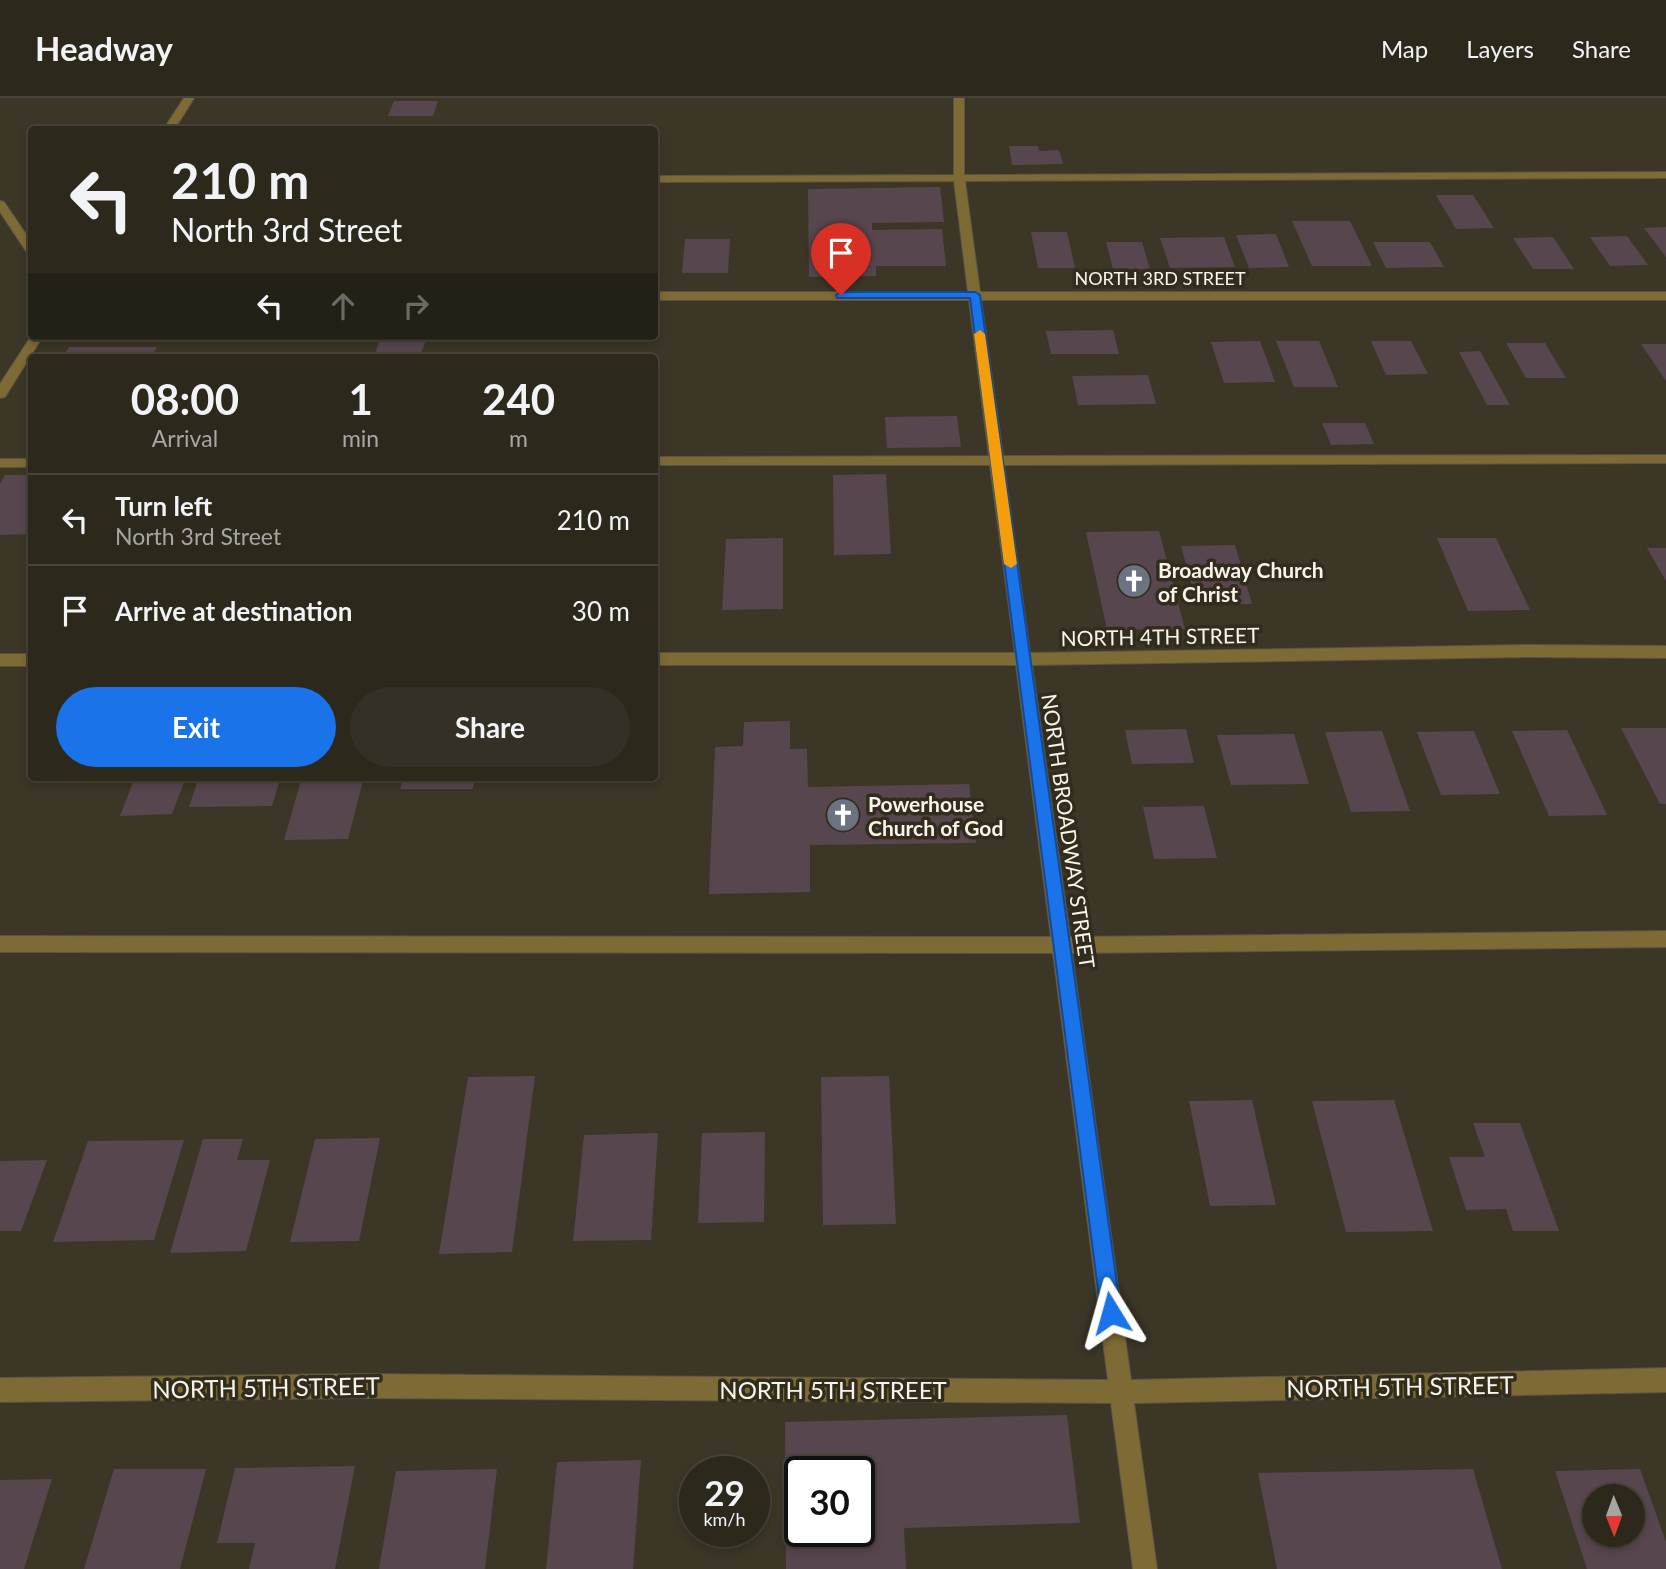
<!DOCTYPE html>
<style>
body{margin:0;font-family:Lato,sans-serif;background:#343025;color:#f1f3f6;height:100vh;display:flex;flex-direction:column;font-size:26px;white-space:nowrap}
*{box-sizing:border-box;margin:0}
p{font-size:23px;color:#a6a6a3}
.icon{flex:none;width:38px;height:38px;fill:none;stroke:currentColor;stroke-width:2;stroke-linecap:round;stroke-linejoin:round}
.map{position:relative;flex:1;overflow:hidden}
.panel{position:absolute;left:28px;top:256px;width:630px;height:427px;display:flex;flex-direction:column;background:#2c281c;border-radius:7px;box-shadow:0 4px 10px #0003,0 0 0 2px #48443b}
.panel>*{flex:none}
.top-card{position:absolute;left:28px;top:28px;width:630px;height:214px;border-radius:7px;box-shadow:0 4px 10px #0003,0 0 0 2px #48443b;background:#2c281c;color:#f1f3f6;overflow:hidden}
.needle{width:46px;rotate:179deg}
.fabs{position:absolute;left:1582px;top:1386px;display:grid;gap:14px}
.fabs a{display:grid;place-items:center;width:63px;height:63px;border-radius:50%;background:#2c281c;box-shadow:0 4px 10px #0003,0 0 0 2px #48443b;font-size:35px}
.speed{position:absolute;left:679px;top:1358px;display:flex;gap:14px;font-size:35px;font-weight:700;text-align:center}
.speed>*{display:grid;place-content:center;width:91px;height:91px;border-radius:50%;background:#2c281c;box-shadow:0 4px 10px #0003,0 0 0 2px #48443b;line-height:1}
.speed small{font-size:18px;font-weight:400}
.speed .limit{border:4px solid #111;border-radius:10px;background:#fff;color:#111}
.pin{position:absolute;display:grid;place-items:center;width:60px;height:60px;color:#fff;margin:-72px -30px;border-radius:50% 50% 50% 0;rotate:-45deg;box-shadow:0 0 7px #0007}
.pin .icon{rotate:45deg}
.me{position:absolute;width:77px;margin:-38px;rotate:352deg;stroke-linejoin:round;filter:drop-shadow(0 0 5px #0008)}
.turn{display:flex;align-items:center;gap:24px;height:147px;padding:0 28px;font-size:32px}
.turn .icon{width:91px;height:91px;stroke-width:2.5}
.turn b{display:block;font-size:49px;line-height:60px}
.lanes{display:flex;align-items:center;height:66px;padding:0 28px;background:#0003;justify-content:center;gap:35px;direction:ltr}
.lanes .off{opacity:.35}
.eta{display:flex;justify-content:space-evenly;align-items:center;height:119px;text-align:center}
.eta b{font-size:42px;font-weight:700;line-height:49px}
.primary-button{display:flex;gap:14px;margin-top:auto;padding:14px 28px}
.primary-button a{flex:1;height:80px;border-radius:42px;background:#1a73e8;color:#fff;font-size:28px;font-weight:700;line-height:80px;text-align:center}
.primary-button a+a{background:#343025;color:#f1f3f6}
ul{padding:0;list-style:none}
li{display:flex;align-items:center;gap:21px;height:91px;padding:0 28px;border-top:2px solid #48443b}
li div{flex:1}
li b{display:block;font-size:26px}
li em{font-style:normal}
header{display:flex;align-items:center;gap:42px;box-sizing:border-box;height:98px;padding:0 35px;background:#2c281c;border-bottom:2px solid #48443b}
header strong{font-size:33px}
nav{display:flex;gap:38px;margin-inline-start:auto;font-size:24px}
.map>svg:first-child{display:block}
.building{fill:#58464e;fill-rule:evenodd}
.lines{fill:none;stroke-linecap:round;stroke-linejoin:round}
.minor-casing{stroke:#595446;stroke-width:2}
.minor{fill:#7d6a35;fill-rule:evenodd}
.route{fill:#1a73e8;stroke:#114b97;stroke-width:2}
.slow{fill:#f59e0b}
.labels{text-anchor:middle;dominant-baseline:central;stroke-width:7;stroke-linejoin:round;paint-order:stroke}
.far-street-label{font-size:18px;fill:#f8f4eb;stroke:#312c1c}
.poi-label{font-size:21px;font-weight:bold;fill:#f8f4eb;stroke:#312c1c;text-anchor:start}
.street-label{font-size:21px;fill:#f8f4eb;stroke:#312c1c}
.near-street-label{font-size:24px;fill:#f8f4eb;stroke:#312c1c}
</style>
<header>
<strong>Headway</strong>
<nav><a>Map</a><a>Layers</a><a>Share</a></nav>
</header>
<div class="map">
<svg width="1666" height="1471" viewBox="0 0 1666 1471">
<rect width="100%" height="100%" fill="#3b3626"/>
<g class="building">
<polygon points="394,3 438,3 433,18 388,18"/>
<polygon points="1009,48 1038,48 1039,53 1059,52 1063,66 1012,67"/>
<polygon points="940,89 944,124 872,125 872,132 942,131 946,168 876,168 876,178 809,179 808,91"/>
<polygon points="1436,97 1473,97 1494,130 1456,131"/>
<polygon points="1292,123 1350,123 1372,168 1312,168"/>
<polygon points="1666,129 1666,159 1644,130"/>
<polygon points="1031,134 1067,134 1075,170 1038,170"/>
<polygon points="1276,136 1289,169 1249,170 1236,137"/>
<polygon points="1627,138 1648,167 1610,168 1590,139"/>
<polygon points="1224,139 1235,169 1170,170 1160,140"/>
<polygon points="1553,139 1574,171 1533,171 1513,140"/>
<polygon points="685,141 730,141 728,175 682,175"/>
<polygon points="1106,144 1142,144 1150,171 1113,171"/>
<polygon points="1373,144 1430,144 1444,169 1386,170"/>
<polygon points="1113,232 1119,256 1051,256 1046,233"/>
<polygon points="381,238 427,238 420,259 374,259"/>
<polygon points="1260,243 1275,284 1224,285 1211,244"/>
<polygon points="1276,243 1319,243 1338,289 1294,289"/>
<polygon points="1371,243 1411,243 1428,276 1386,277"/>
<polygon points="1506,245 1545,245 1566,280 1526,280"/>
<polygon points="1641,246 1666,246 1666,283"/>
<polygon points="69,249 157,249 151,259 63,259"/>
<polygon points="1480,253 1510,307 1487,307 1459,254"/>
<polygon points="1148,277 1156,306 1078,307 1072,278"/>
<polygon points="957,318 961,349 887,350 885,319"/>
<polygon points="1322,325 1365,325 1374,346 1331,347"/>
<polygon points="886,376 891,456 834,457 833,377"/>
<polygon points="5,377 32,377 32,436 0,437 0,386"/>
<polygon points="1159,433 1185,531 1107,532 1086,434"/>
<polygon points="783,440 783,511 722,512 726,441"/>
<polygon points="1437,440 1496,440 1530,512 1468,513"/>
<polygon points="1235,447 1252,506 1197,506 1181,448"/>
<polygon points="1647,450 1666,450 1666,483"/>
<polygon points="790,623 790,651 807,651 808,689 969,686 976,745 810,747 810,794 709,796 715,649 743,648 744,624"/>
<polygon points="1621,630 1666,630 1666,706 1660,706"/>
<polygon points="1186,631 1194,665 1132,666 1125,632"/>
<polygon points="1567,632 1607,717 1549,718 1512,633"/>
<polygon points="1382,633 1410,713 1351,714 1325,634"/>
<polygon points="1474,633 1500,696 1441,697 1417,634"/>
<polygon points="1294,636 1309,686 1231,687 1217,637"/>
<polygon points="135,679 186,679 172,716 120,718"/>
<polygon points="199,679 281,679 272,708 189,709"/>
<polygon points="302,679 364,679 348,741 284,742"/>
<polygon points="403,679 475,679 473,691 400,691"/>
<polygon points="1204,708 1217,760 1154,761 1143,709"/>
<polygon points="535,978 512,1154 439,1156 468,979"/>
<polygon points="889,978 896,1126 823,1127 821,979"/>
<polygon points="1252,1002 1276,1107 1210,1108 1189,1003"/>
<polygon points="1394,1002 1433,1133 1346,1134 1312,1003"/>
<polygon points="1473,1025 1520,1025 1559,1133 1513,1133 1506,1111 1466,1112 1449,1059 1485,1059"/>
<polygon points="765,1034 764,1124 698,1125 702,1035"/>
<polygon points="658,1035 651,1142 573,1143 584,1037"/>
<polygon points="380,1040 359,1143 290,1144 315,1041"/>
<polygon points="203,1041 243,1041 237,1062 270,1062 246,1153 170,1155"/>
<polygon points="184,1042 154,1142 53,1144 88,1043"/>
<polygon points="47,1062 21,1133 0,1133 0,1063"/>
<path d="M1067,1317L1080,1425L904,1430L906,1471H786L785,1324ZM800,1374H859V1433H800Z"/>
<polygon points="641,1362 633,1471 546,1471 557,1364"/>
<polygon points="355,1368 335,1471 249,1471 255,1445 217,1445 235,1370"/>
<polygon points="114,1371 206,1371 180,1471 84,1471"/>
<polygon points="497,1371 485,1471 379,1471 396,1373"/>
<polygon points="1473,1371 1502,1471 1277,1471 1258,1375"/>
<path d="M1640,1371L1666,1444V1471H1587L1555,1373ZM1594,1398H1633V1437H1594Z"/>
<polygon points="52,1381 24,1471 0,1471 0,1382"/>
</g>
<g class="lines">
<g class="minor-casing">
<g id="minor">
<polygon points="184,0 194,0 174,32 163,32"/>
<polygon points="954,0 964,0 964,77 1666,74 1666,80 965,83 980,194 1666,194 1666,202 981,202 1003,358 1666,357 1666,365 1004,367 1030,555 1531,547 1666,548 1666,560 1531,559 1032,567 1070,839 1666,833 1666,849 1072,855 1131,1282 1666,1270 1666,1294 1134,1305 1157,1471 1133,1471 1111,1305 364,1300 0,1304 0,1280 364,1276 1108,1282 1053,855 0,854 0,838 1051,839 1016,567 654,567 654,555 1015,555 990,367 654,367 654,359 989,358 969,202 654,202 654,194 968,194 954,83 654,84 654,78 954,77"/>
<polygon points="0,103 4,104 32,145 32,157 28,156 0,114"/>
<polygon points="32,237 43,238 5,299 0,300 0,286"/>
<rect x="0" y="361" width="32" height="8"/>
<rect x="0" y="556" width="32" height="12"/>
</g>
</g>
<use href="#minor" class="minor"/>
</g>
<polygon class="route" points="841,194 975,194 980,197 1121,1215 1118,1222 1111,1225 1104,1222 1101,1215 970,200 837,200 836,197"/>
<polygon class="slow" points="980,232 985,236 1017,466 1011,470 1004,466 974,236"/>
<defs>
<g id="church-disc" transform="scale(1.75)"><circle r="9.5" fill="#6b7280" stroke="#312c1c"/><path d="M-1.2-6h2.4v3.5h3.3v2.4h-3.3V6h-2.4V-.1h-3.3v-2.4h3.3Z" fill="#fff"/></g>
</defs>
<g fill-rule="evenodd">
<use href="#church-disc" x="1134" y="483"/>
<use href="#church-disc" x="843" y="717"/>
</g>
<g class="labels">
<g class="far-street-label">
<text x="1160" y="180">NORTH 3RD STREET</text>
</g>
<g class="poi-label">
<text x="1158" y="471">Broadway Church<tspan x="1158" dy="24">of Christ</tspan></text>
<text x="868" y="705">Powerhouse<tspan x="868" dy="24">Church of God</tspan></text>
</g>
<g class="street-label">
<text transform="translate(1160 538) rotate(-1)">NORTH 4TH STREET</text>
<text transform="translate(1069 733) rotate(82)">NORTH BROADWAY STREET</text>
</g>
<g class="near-street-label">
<text transform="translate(1400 1288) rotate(-1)">NORTH 5TH STREET</text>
<text transform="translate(266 1289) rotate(-1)">NORTH 5TH STREET</text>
<text x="833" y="1291">NORTH 5TH STREET</text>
</g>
</g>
</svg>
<div class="fabs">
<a><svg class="needle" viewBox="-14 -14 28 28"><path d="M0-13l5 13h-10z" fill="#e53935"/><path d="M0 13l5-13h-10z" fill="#a6a6a3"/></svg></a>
</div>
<div class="speed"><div>29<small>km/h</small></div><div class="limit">30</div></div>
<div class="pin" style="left:841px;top:197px;background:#d93025"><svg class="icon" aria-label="arrive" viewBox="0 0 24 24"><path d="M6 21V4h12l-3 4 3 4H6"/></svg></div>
<svg class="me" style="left:1111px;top:1215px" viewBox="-20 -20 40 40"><path d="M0-17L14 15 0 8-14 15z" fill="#1a73e8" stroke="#fff" stroke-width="4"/></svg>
<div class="top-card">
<div class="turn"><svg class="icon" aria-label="left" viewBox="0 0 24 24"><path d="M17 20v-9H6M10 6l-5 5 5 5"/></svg><div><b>210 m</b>North 3rd Street</div></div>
<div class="lanes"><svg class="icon" aria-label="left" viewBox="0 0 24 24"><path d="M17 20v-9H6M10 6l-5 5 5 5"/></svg><svg class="icon off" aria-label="ahead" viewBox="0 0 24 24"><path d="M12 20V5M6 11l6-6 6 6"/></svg><svg class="icon off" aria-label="right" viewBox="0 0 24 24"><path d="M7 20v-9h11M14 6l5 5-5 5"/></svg></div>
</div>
<section class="panel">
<div class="eta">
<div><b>08:00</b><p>Arrival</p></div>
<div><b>1</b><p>min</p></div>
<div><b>240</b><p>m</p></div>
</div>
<ul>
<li><svg class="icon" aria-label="left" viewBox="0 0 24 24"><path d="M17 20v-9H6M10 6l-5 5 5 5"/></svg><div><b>Turn left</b><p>North 3rd Street</p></div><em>210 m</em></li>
<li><svg class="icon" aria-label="arrive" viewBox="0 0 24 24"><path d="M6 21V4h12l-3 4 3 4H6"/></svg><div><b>Arrive at destination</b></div><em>30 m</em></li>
</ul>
<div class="primary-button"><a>Exit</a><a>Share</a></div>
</section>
</div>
